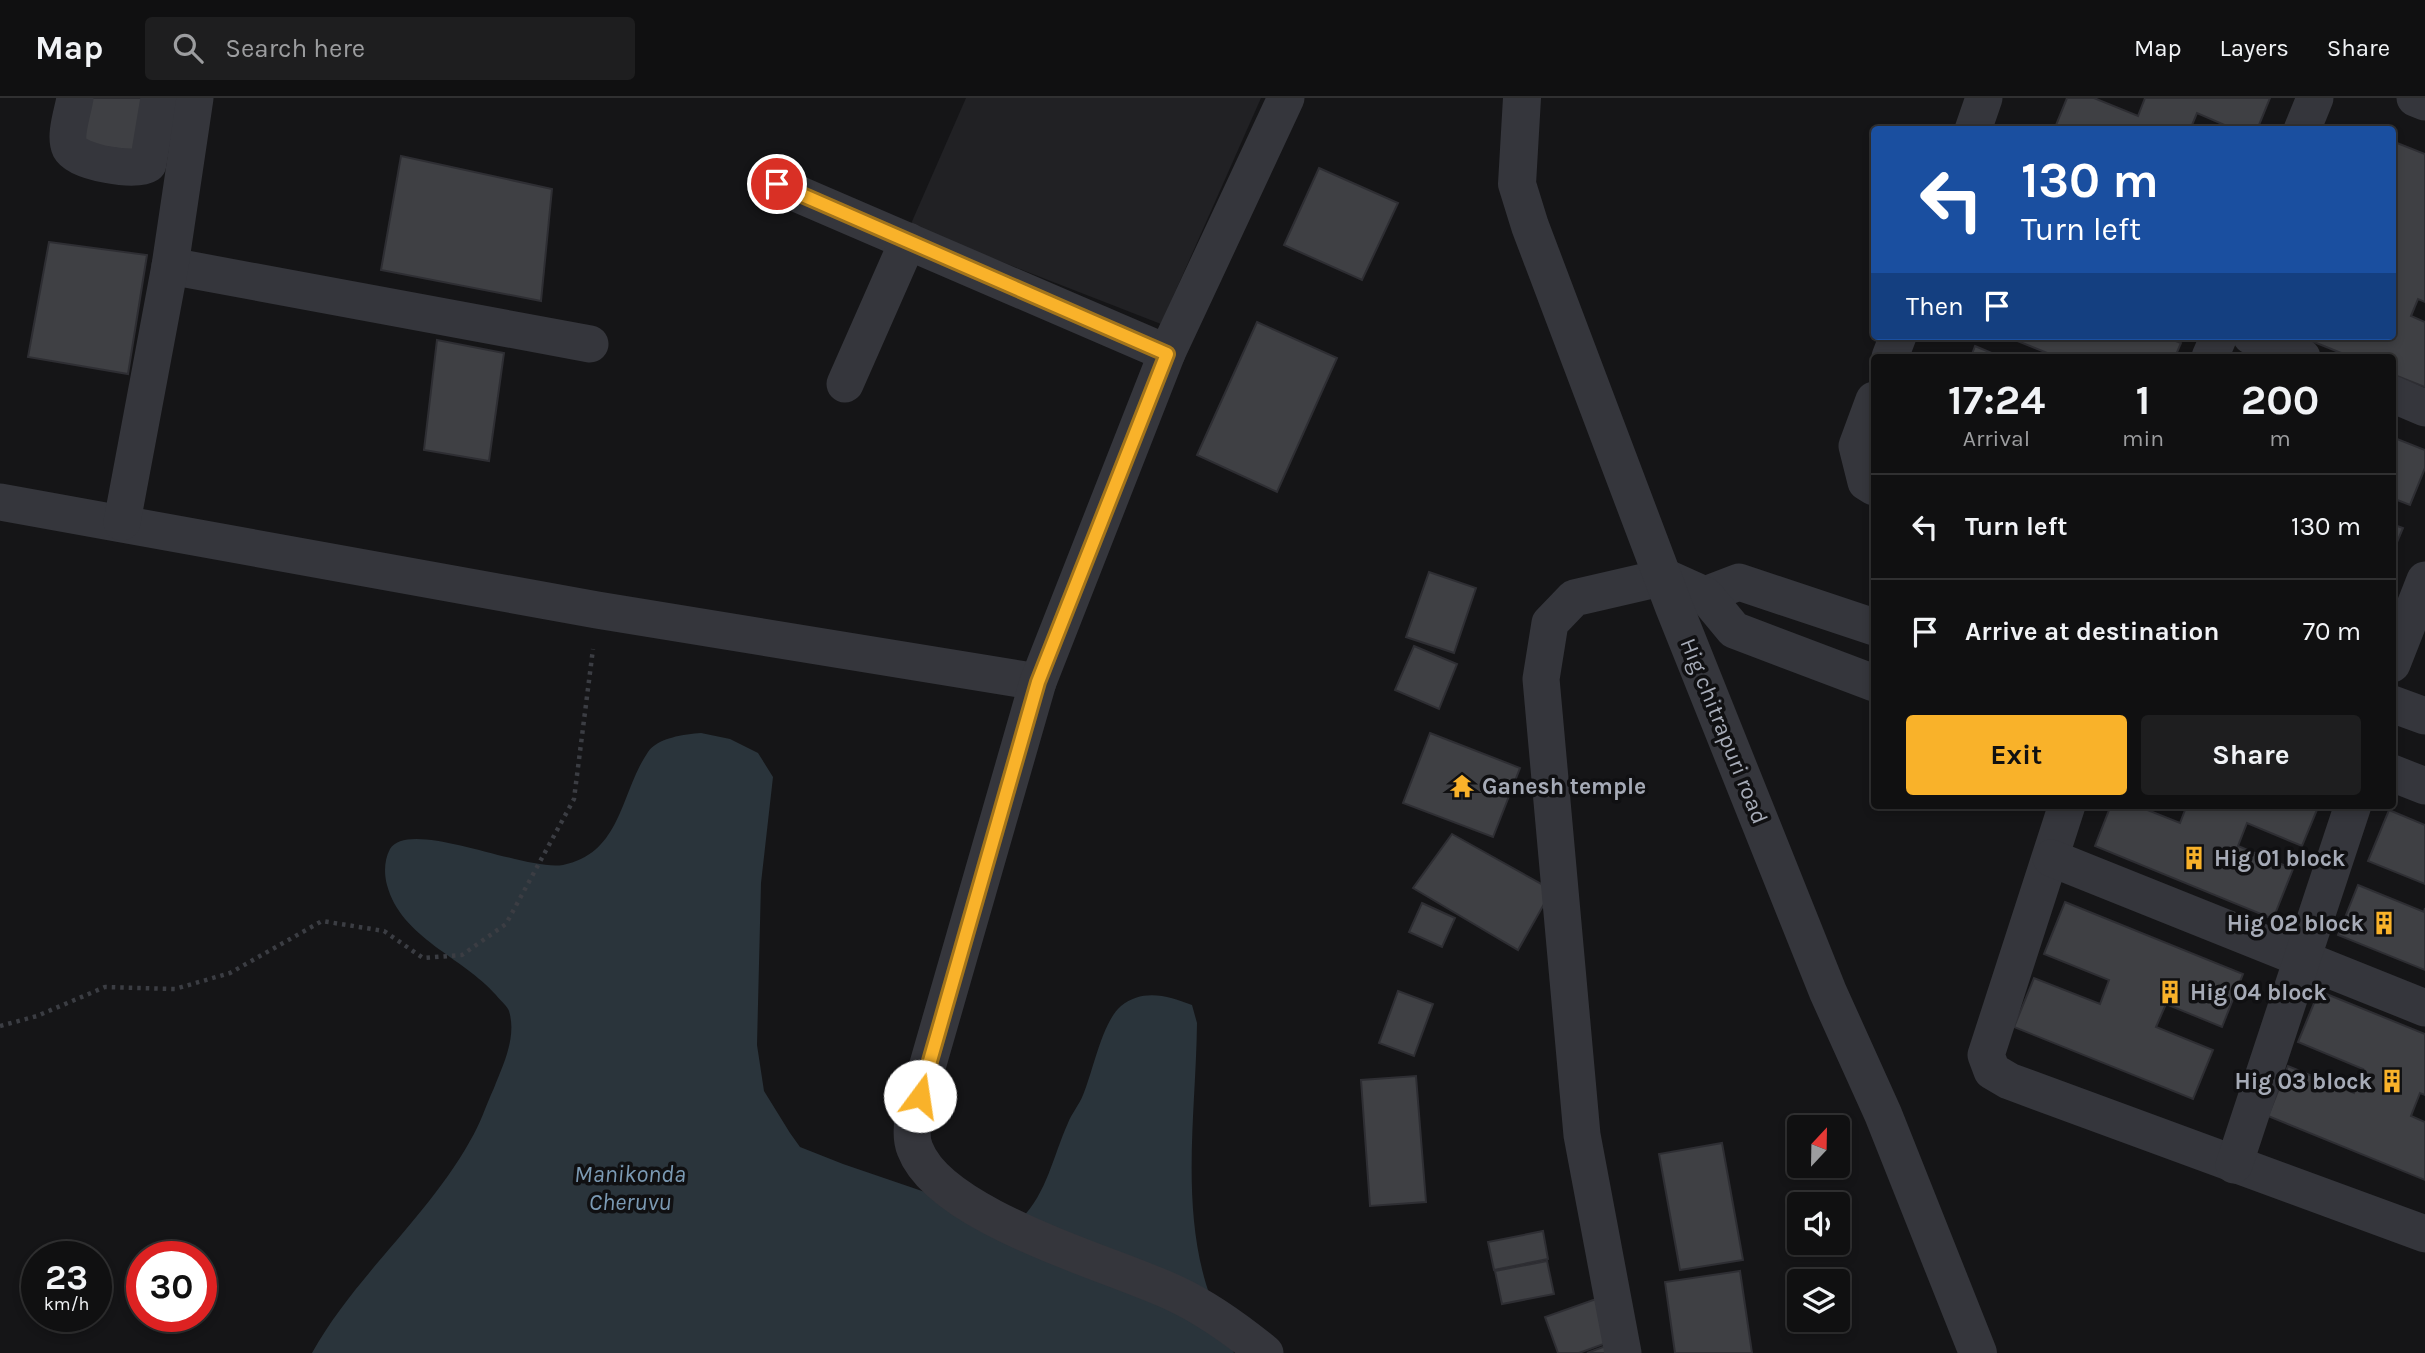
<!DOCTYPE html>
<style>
body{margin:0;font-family:Karla,sans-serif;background:#1e1e1f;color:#f1f3f6;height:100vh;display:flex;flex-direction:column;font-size:26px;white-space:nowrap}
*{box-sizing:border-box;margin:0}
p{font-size:23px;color:#9c9d9f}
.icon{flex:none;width:38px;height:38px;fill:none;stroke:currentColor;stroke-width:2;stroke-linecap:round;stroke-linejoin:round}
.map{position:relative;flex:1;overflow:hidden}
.sheet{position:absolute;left:1871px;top:256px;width:525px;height:455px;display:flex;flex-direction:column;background:#101011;border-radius:7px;box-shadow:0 4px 10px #0003,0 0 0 2px #303031}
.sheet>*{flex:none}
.banner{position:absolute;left:1871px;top:28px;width:525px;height:214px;border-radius:7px;box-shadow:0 4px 10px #0003,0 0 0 2px #303031;background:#1a4fa0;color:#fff;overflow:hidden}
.needle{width:46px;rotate:22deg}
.controls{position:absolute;left:1787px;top:1017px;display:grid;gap:14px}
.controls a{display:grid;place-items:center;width:63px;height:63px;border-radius:7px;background:#101011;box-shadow:0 4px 10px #0003,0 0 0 2px #303031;font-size:35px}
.speed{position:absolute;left:21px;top:1143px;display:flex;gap:14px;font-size:35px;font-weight:700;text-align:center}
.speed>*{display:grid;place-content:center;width:91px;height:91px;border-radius:50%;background:#101011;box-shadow:0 4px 10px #0003,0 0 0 2px #303031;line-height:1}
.speed small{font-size:18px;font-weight:400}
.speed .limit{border:10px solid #d22;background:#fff;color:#111}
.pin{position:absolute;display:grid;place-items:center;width:60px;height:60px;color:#fff;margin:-30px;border:4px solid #fff;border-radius:50%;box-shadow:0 2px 7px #0007}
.me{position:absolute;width:77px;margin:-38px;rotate:14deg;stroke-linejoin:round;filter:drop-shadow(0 0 5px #0008)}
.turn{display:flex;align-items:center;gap:24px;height:147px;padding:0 35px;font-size:32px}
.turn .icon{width:91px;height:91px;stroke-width:2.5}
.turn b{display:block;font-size:49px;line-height:60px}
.then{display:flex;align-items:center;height:66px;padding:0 35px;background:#0003;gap:14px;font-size:26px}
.eta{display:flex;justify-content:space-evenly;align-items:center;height:119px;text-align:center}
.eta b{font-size:42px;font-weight:700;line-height:49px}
.button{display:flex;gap:14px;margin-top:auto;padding:14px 35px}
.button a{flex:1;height:80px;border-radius:7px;background:#f9b22a;color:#111;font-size:28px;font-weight:700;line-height:80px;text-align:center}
.button a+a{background:#1e1e1f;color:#f1f3f6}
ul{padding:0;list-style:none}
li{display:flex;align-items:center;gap:21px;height:105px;padding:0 35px;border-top:2px solid #303031}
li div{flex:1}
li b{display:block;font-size:26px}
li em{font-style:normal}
header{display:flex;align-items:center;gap:42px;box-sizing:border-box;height:98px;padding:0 35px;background:#101011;border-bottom:2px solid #303031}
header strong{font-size:33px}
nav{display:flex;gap:38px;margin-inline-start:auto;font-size:24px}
.search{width:490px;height:63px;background:#1e1e1f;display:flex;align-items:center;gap:18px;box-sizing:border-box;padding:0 24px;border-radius:7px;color:#9c9d9f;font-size:26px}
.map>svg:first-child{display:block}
.built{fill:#212124}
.water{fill:#2a343b}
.building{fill:#3f4044;stroke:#2e2e33;stroke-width:2}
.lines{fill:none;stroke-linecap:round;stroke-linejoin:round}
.path{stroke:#3b3d43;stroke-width:4.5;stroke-dasharray:3.5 5;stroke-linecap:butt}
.minor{stroke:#35363c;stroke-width:37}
.tertiary{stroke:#35363c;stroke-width:38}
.route-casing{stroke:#a2741b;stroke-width:18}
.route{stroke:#f9b22a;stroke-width:12}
.labels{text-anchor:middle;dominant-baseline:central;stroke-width:7;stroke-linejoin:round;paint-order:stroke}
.street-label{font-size:23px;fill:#a6abb7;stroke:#101012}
.poi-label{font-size:23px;font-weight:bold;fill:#a6abb7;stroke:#101012;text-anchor:start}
.water-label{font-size:24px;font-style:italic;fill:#7b9ab4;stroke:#101012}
</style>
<header>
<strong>Map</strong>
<div class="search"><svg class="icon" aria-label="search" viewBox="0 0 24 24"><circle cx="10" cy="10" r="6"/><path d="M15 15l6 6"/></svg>Search here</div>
<nav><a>Map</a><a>Layers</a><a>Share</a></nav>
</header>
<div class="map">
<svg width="2425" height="1255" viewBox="0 0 2425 1255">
<rect width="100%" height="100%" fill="#151517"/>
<polygon class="built" points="966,0 1261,0 1161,226 910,128"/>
<path class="water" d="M701,635L730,641L758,655L773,679L761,785L757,947L764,993L790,1035L800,1049L843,1066L963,1107L1021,1121C1047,1095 1053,1058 1068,1025C1072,1015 1079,1007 1083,997C1093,974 1102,924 1121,908C1143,890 1169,898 1192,907L1197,925C1196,1011 1181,1102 1206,1186C1213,1209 1225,1232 1234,1255H312C355,1178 427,1120 470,1043C480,1027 486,1007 494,990C503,967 517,939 509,913C507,908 500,902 496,897C463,859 401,840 387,787C384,776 384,762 390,751C409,719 526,774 563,767C622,755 620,695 648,654C657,640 685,636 701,635Z"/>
<g class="building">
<polygon points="84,0 153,0 145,55 77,45"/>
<polygon points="2067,0 2094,0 2138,18 2145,0 2270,0 2257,32 2236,32 2197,15 2190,32 2054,32"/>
<polygon points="2392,43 2425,56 2425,204 2418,201 2411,218 2425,224 2425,289 2392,276 2392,259 2351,259 2299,238 2392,238 2392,117 2395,109 2392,108"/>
<polygon points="401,58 552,91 541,203 381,172"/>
<polygon points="1319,70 1398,105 1362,182 1284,147"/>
<polygon points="49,144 147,157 128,276 28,259"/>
<polygon points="1257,224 1337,260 1277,394 1197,357"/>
<polygon points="2005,238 2163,238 2181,245 2175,259 2049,259 2050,256"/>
<polygon points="437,242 504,255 489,363 424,352"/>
<polygon points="1975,248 2001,259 1971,259"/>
<polygon points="2392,339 2425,352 2425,370 2410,407 2392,400"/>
<polygon points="2392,426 2403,430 2392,456"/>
<polygon points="1429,474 1476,490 1454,555 1406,539"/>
<polygon points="1414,548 1457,566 1439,611 1395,592"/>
<polygon points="1430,635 1520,670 1493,739 1403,705"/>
<polygon points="2111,707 2135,707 2180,725 2187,707 2319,707 2302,748 2247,725 2238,748 2293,771 2273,821 2095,748"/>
<polygon points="2389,712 2425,727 2425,786 2368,763"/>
<polygon points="1452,736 1552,792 1518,852 1413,790"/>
<polygon points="2358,787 2424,814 2425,810 2425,872 2338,837"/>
<polygon points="2065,804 2243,876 2222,929 2166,906 2156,929 2213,952 2193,1001 2014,929 2034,880 2100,906 2109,882 2044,856"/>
<polygon points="1422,805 1455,820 1442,849 1409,834"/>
<polygon points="1398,893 1433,906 1414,958 1379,945"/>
<polygon points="2319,893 2425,936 2425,997 2420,995 2411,1018 2425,1024 2425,1082 2268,1018 2288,968 2354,995 2363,971 2298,944"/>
<polygon points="1416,978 1426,1104 1370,1108 1361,982"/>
<polygon points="1722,1045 1743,1162 1680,1172 1659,1056"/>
<polygon points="1543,1133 1548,1161 1494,1172 1488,1144"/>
<polygon points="1547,1163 1554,1196 1502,1206 1495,1173"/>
<polygon points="1740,1173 1752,1255 1675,1255 1665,1184"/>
<polygon points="1596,1201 1612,1243 1579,1255 1558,1255 1545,1219"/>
<polygon points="1611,1246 1615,1255 1587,1255"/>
</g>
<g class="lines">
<polyline class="path" points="0,928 37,918 105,889 175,891 230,875 322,823 384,833 423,860 462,857 506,826 574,701 593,551"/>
<g class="minor">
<path d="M75,0C73,13 64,38 70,50C78,65 136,74 148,66L159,0"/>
<polyline points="2415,0 2425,4"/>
<polyline points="1973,32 1984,0"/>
<polyline points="2302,32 2315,0"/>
<polyline points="777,87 1167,255"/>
<polyline points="170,168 590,246"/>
<polyline points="2251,238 2302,259"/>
<polyline points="1890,259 1898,238"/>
<polyline points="2210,259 2219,238"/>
<polyline points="845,286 908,143"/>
<polyline points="2392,296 2425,310"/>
<polyline points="1874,302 1857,348 1866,384 1874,389"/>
<polyline points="0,404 597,512 1038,584"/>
<polyline points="122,424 170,168 195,0"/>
<polyline points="1705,497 1739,484 1874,529"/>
<polyline points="2392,566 2425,482"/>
<polyline points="2392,606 2425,618"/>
<polyline points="2392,675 2425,688"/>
<polyline points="2067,707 1986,957 1992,973 2009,983 2425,1136"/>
<polyline points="2051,760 2425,910"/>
<polyline points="2234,1067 2353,707"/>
<path d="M1265,1255C1238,1233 1208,1211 1176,1196C1111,1165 941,1120 915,1051C906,1029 920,995 926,973L1038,584L1167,255L1286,0"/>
<polyline points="1623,1255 1582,1037 1541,581 1550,525 1574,500 1665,479 1705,497 1734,532 1874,585"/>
</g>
<polyline class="tertiary" points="1522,0 1517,86 1530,128 1674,509 1828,894 1883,1016 1978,1255"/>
</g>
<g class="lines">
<g class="route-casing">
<polyline id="route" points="777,86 1167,256 1038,584 920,998"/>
</g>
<use href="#route" class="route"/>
</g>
<defs>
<g id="temple-bare" transform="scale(1.89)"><path d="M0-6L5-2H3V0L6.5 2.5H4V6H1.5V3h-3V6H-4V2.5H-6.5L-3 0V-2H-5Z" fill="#f9b22a" stroke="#101012" stroke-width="2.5" paint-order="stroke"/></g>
<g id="building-bare" transform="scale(1.89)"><path d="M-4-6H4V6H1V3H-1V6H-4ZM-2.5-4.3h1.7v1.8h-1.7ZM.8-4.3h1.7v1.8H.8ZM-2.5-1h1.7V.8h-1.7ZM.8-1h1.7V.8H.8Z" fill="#f9b22a" stroke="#101012" stroke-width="2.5" paint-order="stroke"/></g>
</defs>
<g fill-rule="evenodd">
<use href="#temple-bare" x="1462" y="688"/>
<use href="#building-bare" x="2194" y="760"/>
<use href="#building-bare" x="2384" y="825"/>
<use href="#building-bare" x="2170" y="894"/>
<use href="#building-bare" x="2392" y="983"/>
</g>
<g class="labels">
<g class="street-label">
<text transform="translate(1724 633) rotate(68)">Hig chitrapuri road</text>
</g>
<g class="poi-label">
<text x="1482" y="688">Ganesh temple</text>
<text x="2214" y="760">Hig 01 block</text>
<text x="2364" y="825" text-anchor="end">Hig 02 block</text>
<text x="2190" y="894">Hig 04 block</text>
<text x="2372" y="983" text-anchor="end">Hig 03 block</text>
</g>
<g class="water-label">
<text x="630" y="1076">Manikonda<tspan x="630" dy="28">Cheruvu</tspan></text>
</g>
</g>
</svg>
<div class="controls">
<a><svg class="needle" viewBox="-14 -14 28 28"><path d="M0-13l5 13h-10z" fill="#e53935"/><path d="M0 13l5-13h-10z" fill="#9c9d9f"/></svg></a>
<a><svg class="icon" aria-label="sound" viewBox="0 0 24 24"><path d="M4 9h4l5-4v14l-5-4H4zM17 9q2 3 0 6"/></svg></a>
<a><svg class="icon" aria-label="layers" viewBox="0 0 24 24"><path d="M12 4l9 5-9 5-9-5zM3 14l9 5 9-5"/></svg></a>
</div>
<div class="speed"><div>23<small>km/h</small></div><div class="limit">30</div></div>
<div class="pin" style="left:777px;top:86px;background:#d93025"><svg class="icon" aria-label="arrive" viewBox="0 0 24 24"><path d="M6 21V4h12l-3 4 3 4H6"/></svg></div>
<svg class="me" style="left:920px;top:998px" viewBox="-20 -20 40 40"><circle r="19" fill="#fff"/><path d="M0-13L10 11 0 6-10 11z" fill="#f9b22a"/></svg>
<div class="banner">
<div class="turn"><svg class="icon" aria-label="left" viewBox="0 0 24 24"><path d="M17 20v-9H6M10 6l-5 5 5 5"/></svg><div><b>130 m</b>Turn left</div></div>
<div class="then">Then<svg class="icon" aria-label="arrive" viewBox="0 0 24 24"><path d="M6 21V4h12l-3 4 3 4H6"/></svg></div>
</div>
<section class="sheet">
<div class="eta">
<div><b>17:24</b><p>Arrival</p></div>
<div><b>1</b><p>min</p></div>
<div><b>200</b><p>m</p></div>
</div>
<ul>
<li><svg class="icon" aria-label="left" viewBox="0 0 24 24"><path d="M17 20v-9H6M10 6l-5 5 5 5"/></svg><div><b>Turn left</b></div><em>130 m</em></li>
<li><svg class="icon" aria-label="arrive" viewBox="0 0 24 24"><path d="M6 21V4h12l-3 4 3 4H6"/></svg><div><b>Arrive at destination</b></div><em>70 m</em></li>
</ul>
<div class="button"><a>Exit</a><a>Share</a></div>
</section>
</div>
